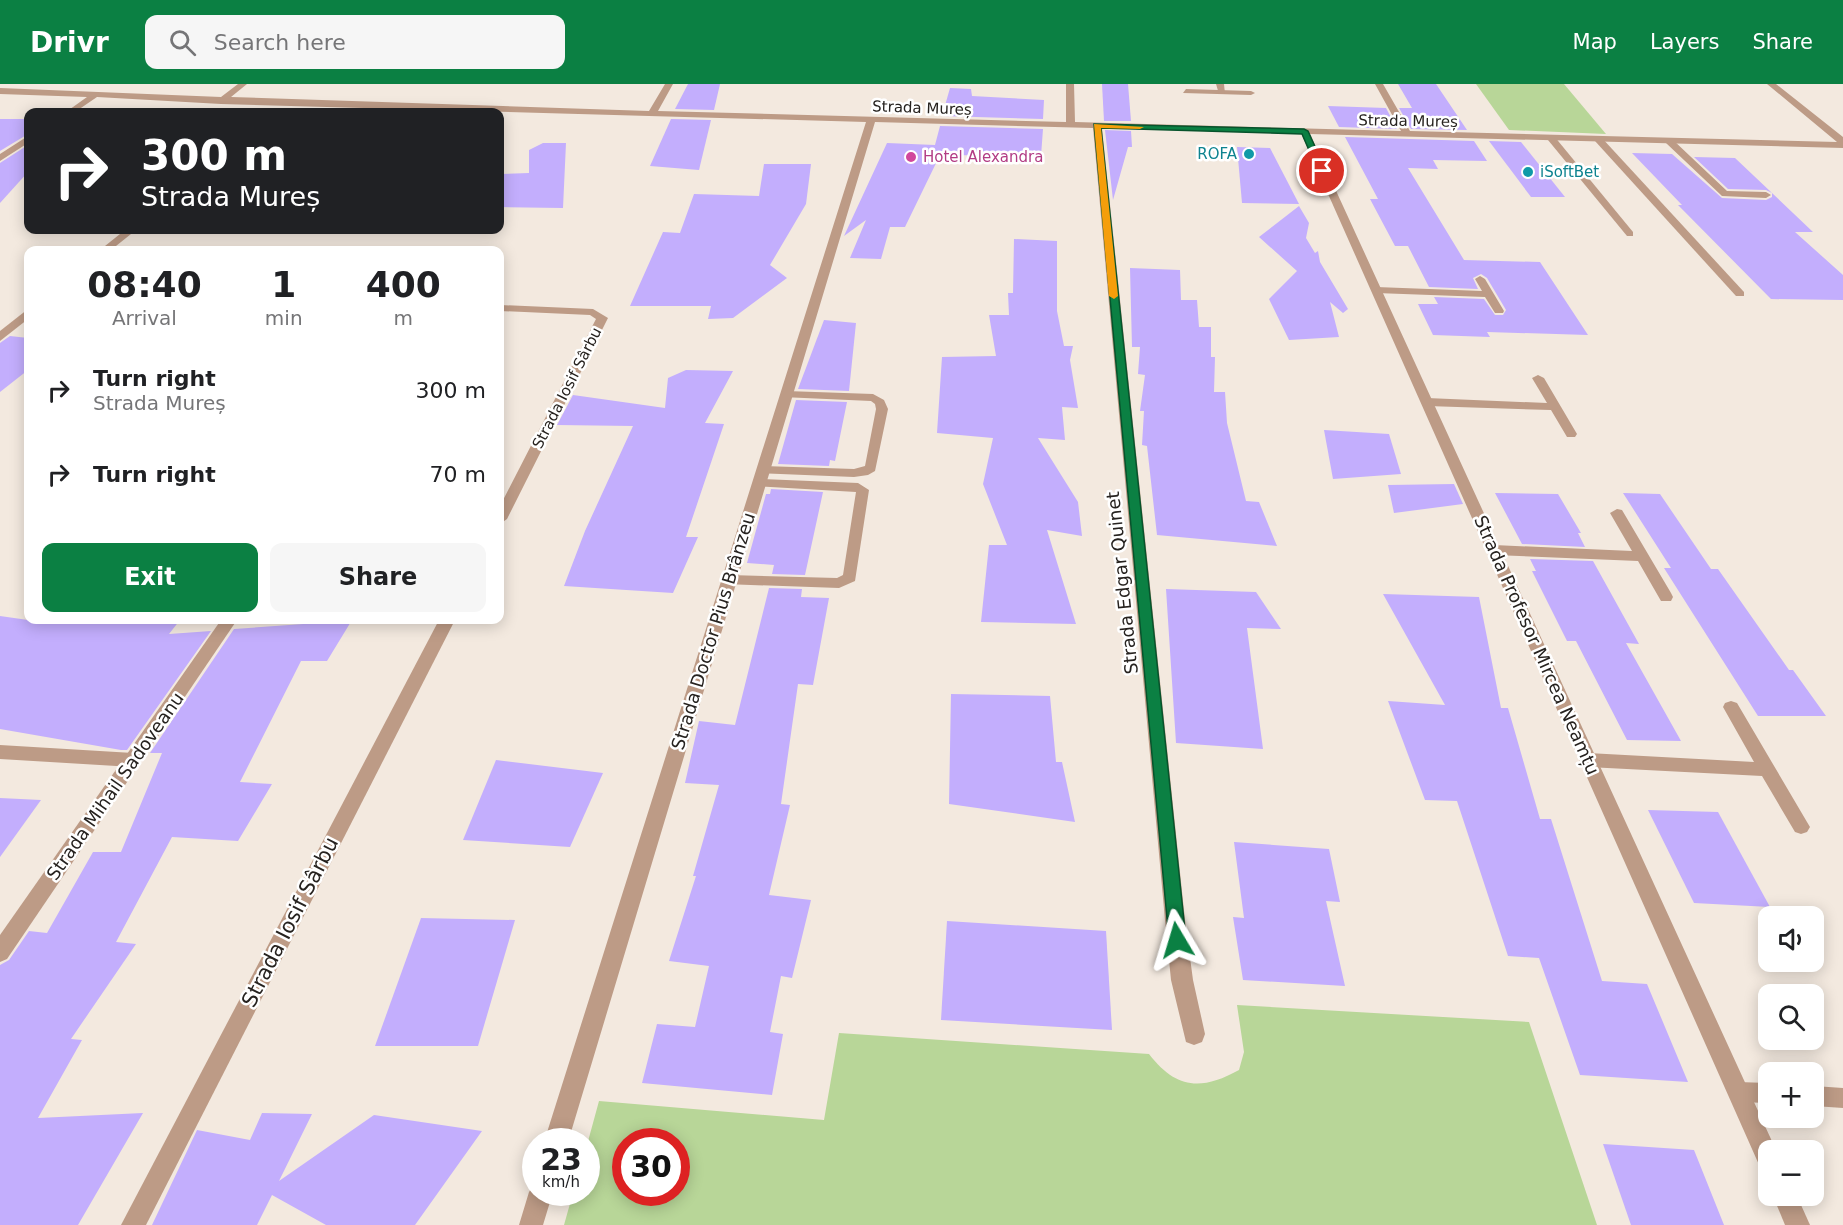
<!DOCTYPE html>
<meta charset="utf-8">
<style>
body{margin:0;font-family:"DejaVu Sans",sans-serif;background:#f6f6f6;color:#202124;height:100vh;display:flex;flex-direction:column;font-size:22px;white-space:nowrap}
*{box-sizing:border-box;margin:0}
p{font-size:20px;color:#757577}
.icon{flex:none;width:33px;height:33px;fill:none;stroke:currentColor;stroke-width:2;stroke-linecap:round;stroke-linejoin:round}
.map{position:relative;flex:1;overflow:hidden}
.side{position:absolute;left:24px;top:162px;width:480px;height:378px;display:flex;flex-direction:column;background:#fff;border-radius:12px;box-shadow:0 3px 15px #0003}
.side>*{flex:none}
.top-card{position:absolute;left:24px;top:24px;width:480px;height:126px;border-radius:12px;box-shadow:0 3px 15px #0003;background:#202124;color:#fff;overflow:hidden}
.buttons{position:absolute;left:1758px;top:822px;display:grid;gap:12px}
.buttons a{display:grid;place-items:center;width:66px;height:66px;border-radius:12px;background:#fff;box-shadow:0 3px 15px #0003;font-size:30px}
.speed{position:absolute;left:522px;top:1044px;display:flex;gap:12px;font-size:30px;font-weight:700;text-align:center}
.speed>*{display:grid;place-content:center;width:78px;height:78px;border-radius:50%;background:#fff;box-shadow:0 3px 15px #0003;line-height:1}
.speed small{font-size:15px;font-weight:400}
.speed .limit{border:9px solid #d22;background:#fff;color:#111}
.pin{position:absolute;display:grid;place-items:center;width:51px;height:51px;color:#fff;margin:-26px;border:3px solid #fff;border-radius:50%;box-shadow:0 2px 6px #0007}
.me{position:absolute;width:66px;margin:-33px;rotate:353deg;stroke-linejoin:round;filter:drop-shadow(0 0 4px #0008)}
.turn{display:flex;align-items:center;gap:21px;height:126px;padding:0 18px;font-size:27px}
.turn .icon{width:78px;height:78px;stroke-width:2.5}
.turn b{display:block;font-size:42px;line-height:51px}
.eta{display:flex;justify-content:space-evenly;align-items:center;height:102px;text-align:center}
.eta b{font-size:36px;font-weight:800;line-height:42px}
.button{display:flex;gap:12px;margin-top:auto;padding:12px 18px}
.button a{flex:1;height:69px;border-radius:12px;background:#0b8043;color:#fff;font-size:24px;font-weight:800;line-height:69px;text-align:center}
.button a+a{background:#f6f6f6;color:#202124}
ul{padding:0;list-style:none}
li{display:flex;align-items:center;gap:18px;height:84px;padding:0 18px}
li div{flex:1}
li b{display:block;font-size:22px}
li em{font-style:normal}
header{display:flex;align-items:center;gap:36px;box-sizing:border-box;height:84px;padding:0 30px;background:#0b8043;color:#fff}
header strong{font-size:28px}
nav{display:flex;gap:33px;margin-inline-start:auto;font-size:21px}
.search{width:420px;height:54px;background:#f6f6f6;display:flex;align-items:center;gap:15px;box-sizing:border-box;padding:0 21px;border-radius:12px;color:#757577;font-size:22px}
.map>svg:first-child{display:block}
.green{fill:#b8d698;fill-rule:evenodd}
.building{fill:#c3aefd}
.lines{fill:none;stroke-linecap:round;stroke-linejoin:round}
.service{fill:#bd9b86;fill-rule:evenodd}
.minor{fill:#bd9b86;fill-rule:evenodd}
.route{fill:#0b8043;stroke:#07532c;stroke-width:1.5}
.slow{fill:#f59e0b}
.culture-dot{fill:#0f9aa8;stroke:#fff;stroke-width:2}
.hotel-dot{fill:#d1479c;stroke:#fff;stroke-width:2}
.labels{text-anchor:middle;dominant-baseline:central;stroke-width:5;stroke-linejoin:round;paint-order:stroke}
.far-street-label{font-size:15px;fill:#26221f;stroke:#fff}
.far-culture-label{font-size:15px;fill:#0d838f;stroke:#fff;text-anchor:end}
.far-hotel-label{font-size:15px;fill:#b23c85;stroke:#fff;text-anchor:start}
.street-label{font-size:18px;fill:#26221f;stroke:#fff}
.near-street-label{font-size:21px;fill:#26221f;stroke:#fff}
</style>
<header>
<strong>Drivr</strong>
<div class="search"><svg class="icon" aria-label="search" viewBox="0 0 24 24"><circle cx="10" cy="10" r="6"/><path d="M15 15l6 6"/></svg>Search here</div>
<nav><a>Map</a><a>Layers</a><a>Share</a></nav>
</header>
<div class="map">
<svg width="1843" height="1141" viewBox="0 0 1843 1141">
<rect width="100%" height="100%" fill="#f3e9df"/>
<g class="green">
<polygon points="1476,0 1564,0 1606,50 1509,46"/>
<path d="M1237,921L1529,938L1597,1141H564L573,1109L586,1108L587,1061L599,1017L824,1036L839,949L1149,970C1176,1005 1201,1007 1239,986L1244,968ZM626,1058H676V1108H626Z"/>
</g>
<g class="building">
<polygon points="688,0 720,0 714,26 675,25"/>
<polygon points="1102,0 1128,0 1131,37 1104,37"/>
<polygon points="1398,0 1436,0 1467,46 1411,45 1399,24 1412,24"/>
<polygon points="950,4 971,5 972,12 1044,16 1043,35 942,32"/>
<polygon points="1328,22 1386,24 1397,45 1339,43"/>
<polygon points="0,35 28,35 28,50 0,67"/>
<polygon points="671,35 711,36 699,86 650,82"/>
<polygon points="940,42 1043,45 1041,72 940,71 905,143 890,143 881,175 850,174 866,136 844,152 887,59 935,61"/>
<polygon points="1105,46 1131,47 1132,63 1128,63 1113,116"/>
<polygon points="1345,53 1474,57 1487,77 1433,76 1438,85 1408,84 1464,176 1540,178 1588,251 1487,248 1490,253 1433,251 1418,220 1438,220 1434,213 1484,215 1495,231 1503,231 1506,226 1487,194 1481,190 1473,194 1478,205 1429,203 1408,162 1395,162 1370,115 1378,115"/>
<polygon points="1489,57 1521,58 1565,113 1531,113"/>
<polygon points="543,59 566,59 563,124 500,123 500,90 529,89 529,66"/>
<polygon points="28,61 28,88 0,119 0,79"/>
<polygon points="1237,63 1270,64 1299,120 1242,119"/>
<polygon points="1632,69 1672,70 1722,114 1766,116 1772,113 1772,109 1813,148 1795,148 1843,191 1843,216 1771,215 1678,121 1682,121"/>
<polygon points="1694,73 1735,74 1772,109 1766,106 1728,105"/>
<polygon points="764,80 811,80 806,120 770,181 787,194 733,234 708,235 711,222 630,222 663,148 680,149 694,110 759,112"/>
<polygon points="1299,122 1309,139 1306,154 1315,169 1318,167 1320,178 1348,225 1343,229 1330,218 1339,253 1289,256 1269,215 1297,187 1259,153"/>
<polygon points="1014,155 1057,157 1057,227 1064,262 1073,262 1070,276 1078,324 1062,323 1065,356 1038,354 1078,418 1082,452 1047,446 1076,540 981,538 989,461 1007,461 983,400 993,354 937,349 942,273 996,272 989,231 1009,231 1008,209 1013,209"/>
<polygon points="1130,184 1180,186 1181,216 1197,216 1199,243 1211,243 1211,273 1215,273 1214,308 1225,308 1227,339 1246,417 1259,418 1277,462 1157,451 1147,362 1142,361 1144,327 1140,327 1145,291 1138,290 1140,263 1132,263"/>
<polygon points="824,236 856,239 849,307 798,305"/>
<polygon points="10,252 28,254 28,286 0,308 0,259"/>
<polygon points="686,286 733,287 705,339 724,340 686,453 698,453 673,509 564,502 585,447 633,342 557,341 573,311 665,324 668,294"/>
<polygon points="796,316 847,318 835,377 830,376 829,382 778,380"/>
<polygon points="1324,346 1389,350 1401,390 1333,395"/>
<polygon points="1454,400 1463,420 1394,429 1388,401"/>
<polygon points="771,405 823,408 805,491 772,490 774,481 747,479 766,410 770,410"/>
<polygon points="1495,409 1558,410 1581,449 1578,449 1585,463 1522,460"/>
<polygon points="1623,409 1660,410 1711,485 1718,485 1789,586 1793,586 1826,632 1758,632 1664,484 1671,484"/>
<polygon points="1530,475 1593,477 1639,560 1626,559 1681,657 1627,656 1576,557 1567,557 1532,487 1536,487"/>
<polygon points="769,504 802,505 801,513 829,514 813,601 798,600 781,720 790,721 769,811 811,816 792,894 781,892 770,948 783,950 772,1011 642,999 657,940 695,943 709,882 669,877 696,792 693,792 719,701 685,699 699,637 735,641"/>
<polygon points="1166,505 1256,508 1281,545 1247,544 1263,665 1176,659"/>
<polygon points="1383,510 1479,513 1501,624 1508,624 1540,735 1551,735 1602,897 1647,900 1688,998 1580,991 1539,874 1508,872 1457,717 1425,716 1388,617 1445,621"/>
<polygon points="0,532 28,536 180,536 169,550 211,547 127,666 121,666 0,645"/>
<polygon points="319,536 352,536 327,577 301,577 240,698 272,700 238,757 172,753 116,858 136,860 71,955 82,956 38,1034 143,1029 78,1141 0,1141 0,881 9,876 29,847 47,849 93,768 121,768 162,669 150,669 234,545 317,539"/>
<polygon points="951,610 1050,612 1056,678 1062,678 1075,738 949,720"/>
<polygon points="496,676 603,689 570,763 463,756"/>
<polygon points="0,714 41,716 0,773"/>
<polygon points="1648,726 1718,728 1770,823 1694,819"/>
<polygon points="1234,758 1329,765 1340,818 1326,817 1345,902 1243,896 1233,833 1244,834"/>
<polygon points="421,834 515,836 478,962 375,962"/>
<polygon points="947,837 1106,847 1112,946 941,936"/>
<polygon points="262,1029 312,1030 279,1097 374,1031 482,1047 415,1141 326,1141 272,1111 257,1141 152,1141 197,1046 250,1056"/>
<polygon points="1603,1060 1694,1066 1724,1141 1631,1141"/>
</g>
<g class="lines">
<g class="service">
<polygon points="1186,5 1251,7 1255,9 1251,11 1183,9"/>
<polygon points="1548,52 1554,52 1633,148 1633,152 1627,152 1548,56"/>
<polygon points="1595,53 1601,53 1744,208 1744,212 1736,212 1595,57"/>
<polygon points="1666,55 1672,55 1727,107 1766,108 1771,111 1766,114 1722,112 1666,59"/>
<polygon points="1480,192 1485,195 1504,227 1503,229 1495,229 1485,213 1376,209 1371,206 1376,203 1482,207 1475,195"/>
<polygon points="1538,291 1544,294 1577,350 1575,353 1567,353 1551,326 1427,322 1421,318 1427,314 1547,319 1532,294"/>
<polygon points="786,307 873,310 884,316 888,325 875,387 868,391 854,393 759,389 759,383 763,382 854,385 865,382 876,325 875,320 871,317 782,313 782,309"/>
<polygon points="759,395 858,399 869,406 855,497 839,504 724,500 722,496 729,491 837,494 843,491 856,408 754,402 754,396"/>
<polygon points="1617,425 1622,426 1671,509 1673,513 1671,517 1661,517 1638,477 1494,471 1487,466 1494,461 1632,467 1610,429"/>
<polygon points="1731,617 1737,619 1807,738 1810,743 1807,748 1801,750 1795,748 1762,692 1588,683 1582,681 1580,676 1582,671 1588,669 1754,678 1723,623 1725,619"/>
<polygon points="0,661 133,669 139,671 141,676 139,681 133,683 0,675"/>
<polygon points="1738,998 1768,999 1768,1019 1738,1018 1731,1015 1728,1008 1731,1001"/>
<polygon points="1814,1002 1843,1004 1843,1024 1814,1022"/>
</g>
<g class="minor">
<polygon points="238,0 247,0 231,13 649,27 665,0 673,0 658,27 1066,38 1066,0 1074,0 1075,38 1401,47 1375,0 1383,0 1410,47 1837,58 1767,0 1776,0 1843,53 1843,64 1310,50 1776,1066 1768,1066 1768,1087 1760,1083 1301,49 1102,44 1185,836 1193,896 1205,950 1202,958 1194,961 1186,958 1171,896 1165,836 1093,44 875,38 568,1058 544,1058 866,38 221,20 97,13 75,28 66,28 87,13 0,10 0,4 221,13"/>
<polygon points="1216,0 1224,0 1225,10 1219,10"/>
<polygon points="28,52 28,59 0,77 0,70"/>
<polygon points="125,146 136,146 111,166 100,166"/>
<polygon points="500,221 593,225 608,234 507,435 500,440 500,422 596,235 590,231 500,227"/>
<polygon points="28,225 28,235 0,257 0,247"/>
<polygon points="221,536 237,536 7,875 0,878 0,851"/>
<polygon points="439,536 455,536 146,1141 121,1141"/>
<polygon points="536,1098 536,1108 553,1108 543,1141 519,1141 529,1108"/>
<polygon points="1773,1112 1797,1112 1810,1141 1785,1141"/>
</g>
</g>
<polygon class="route" points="1094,40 1304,45 1308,47 1326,87 1322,89 1318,87 1302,50 1101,44 1186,856 1183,862 1177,864 1171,862 1169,856"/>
<polygon class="slow" points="1094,40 1144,43 1140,45 1101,44 1118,212 1114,215 1109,212"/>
<g class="culture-dot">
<circle cx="1249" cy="70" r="6"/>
<circle cx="1528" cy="88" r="6"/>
</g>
<circle class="hotel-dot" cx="911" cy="73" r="6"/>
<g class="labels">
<g class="far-street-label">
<text transform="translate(922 24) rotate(2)">Strada Mureș</text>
<text transform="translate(1408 37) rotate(1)">Strada Mureș</text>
<text transform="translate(567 304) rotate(-63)">Strada Iosif Sârbu</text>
</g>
<g class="far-culture-label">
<text x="1237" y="70">ROFA</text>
<text x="1540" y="88" text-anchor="start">iSoftBet</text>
</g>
<g class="far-hotel-label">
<text x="923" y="73">Hotel Alexandra</text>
</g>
<g class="street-label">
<text transform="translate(1122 499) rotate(-96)">Strada Edgar Quinet</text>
<text transform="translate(713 547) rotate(-73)">Strada Doctor Pius Brânzeu</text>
<text transform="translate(1537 561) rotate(66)">Strada Profesor Mircea Neamțu</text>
<text transform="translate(115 702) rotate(-55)">Strada Mihail Sadoveanu</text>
</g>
<g class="near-street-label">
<text transform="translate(290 838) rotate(-63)">Strada Iosif Sârbu</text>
</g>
</g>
</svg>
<div class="buttons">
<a><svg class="icon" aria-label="sound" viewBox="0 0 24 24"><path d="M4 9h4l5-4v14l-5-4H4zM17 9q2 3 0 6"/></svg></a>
<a><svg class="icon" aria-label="search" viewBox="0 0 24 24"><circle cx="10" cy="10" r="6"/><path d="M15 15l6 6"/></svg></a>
<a>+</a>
<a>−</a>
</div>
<div class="speed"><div>23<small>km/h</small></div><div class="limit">30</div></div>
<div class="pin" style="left:1322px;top:87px;background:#d93025"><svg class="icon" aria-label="arrive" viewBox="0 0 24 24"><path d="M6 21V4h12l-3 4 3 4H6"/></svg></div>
<svg class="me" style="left:1177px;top:856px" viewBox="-20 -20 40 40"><path d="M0-17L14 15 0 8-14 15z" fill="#0b8043" stroke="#fff" stroke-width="4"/></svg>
<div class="top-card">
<div class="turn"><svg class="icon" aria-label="right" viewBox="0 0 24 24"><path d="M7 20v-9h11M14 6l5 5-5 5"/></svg><div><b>300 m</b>Strada Mureș</div></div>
</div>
<section class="side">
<div class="eta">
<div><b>08:40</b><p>Arrival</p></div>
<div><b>1</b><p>min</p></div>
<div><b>400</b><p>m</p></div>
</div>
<ul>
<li><svg class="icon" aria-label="right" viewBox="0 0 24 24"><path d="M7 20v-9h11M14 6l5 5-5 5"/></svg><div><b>Turn right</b><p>Strada Mureș</p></div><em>300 m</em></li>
<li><svg class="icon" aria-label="right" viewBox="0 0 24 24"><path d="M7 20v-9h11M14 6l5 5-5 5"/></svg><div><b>Turn right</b></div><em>70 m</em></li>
</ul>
<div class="button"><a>Exit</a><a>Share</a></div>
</section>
</div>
